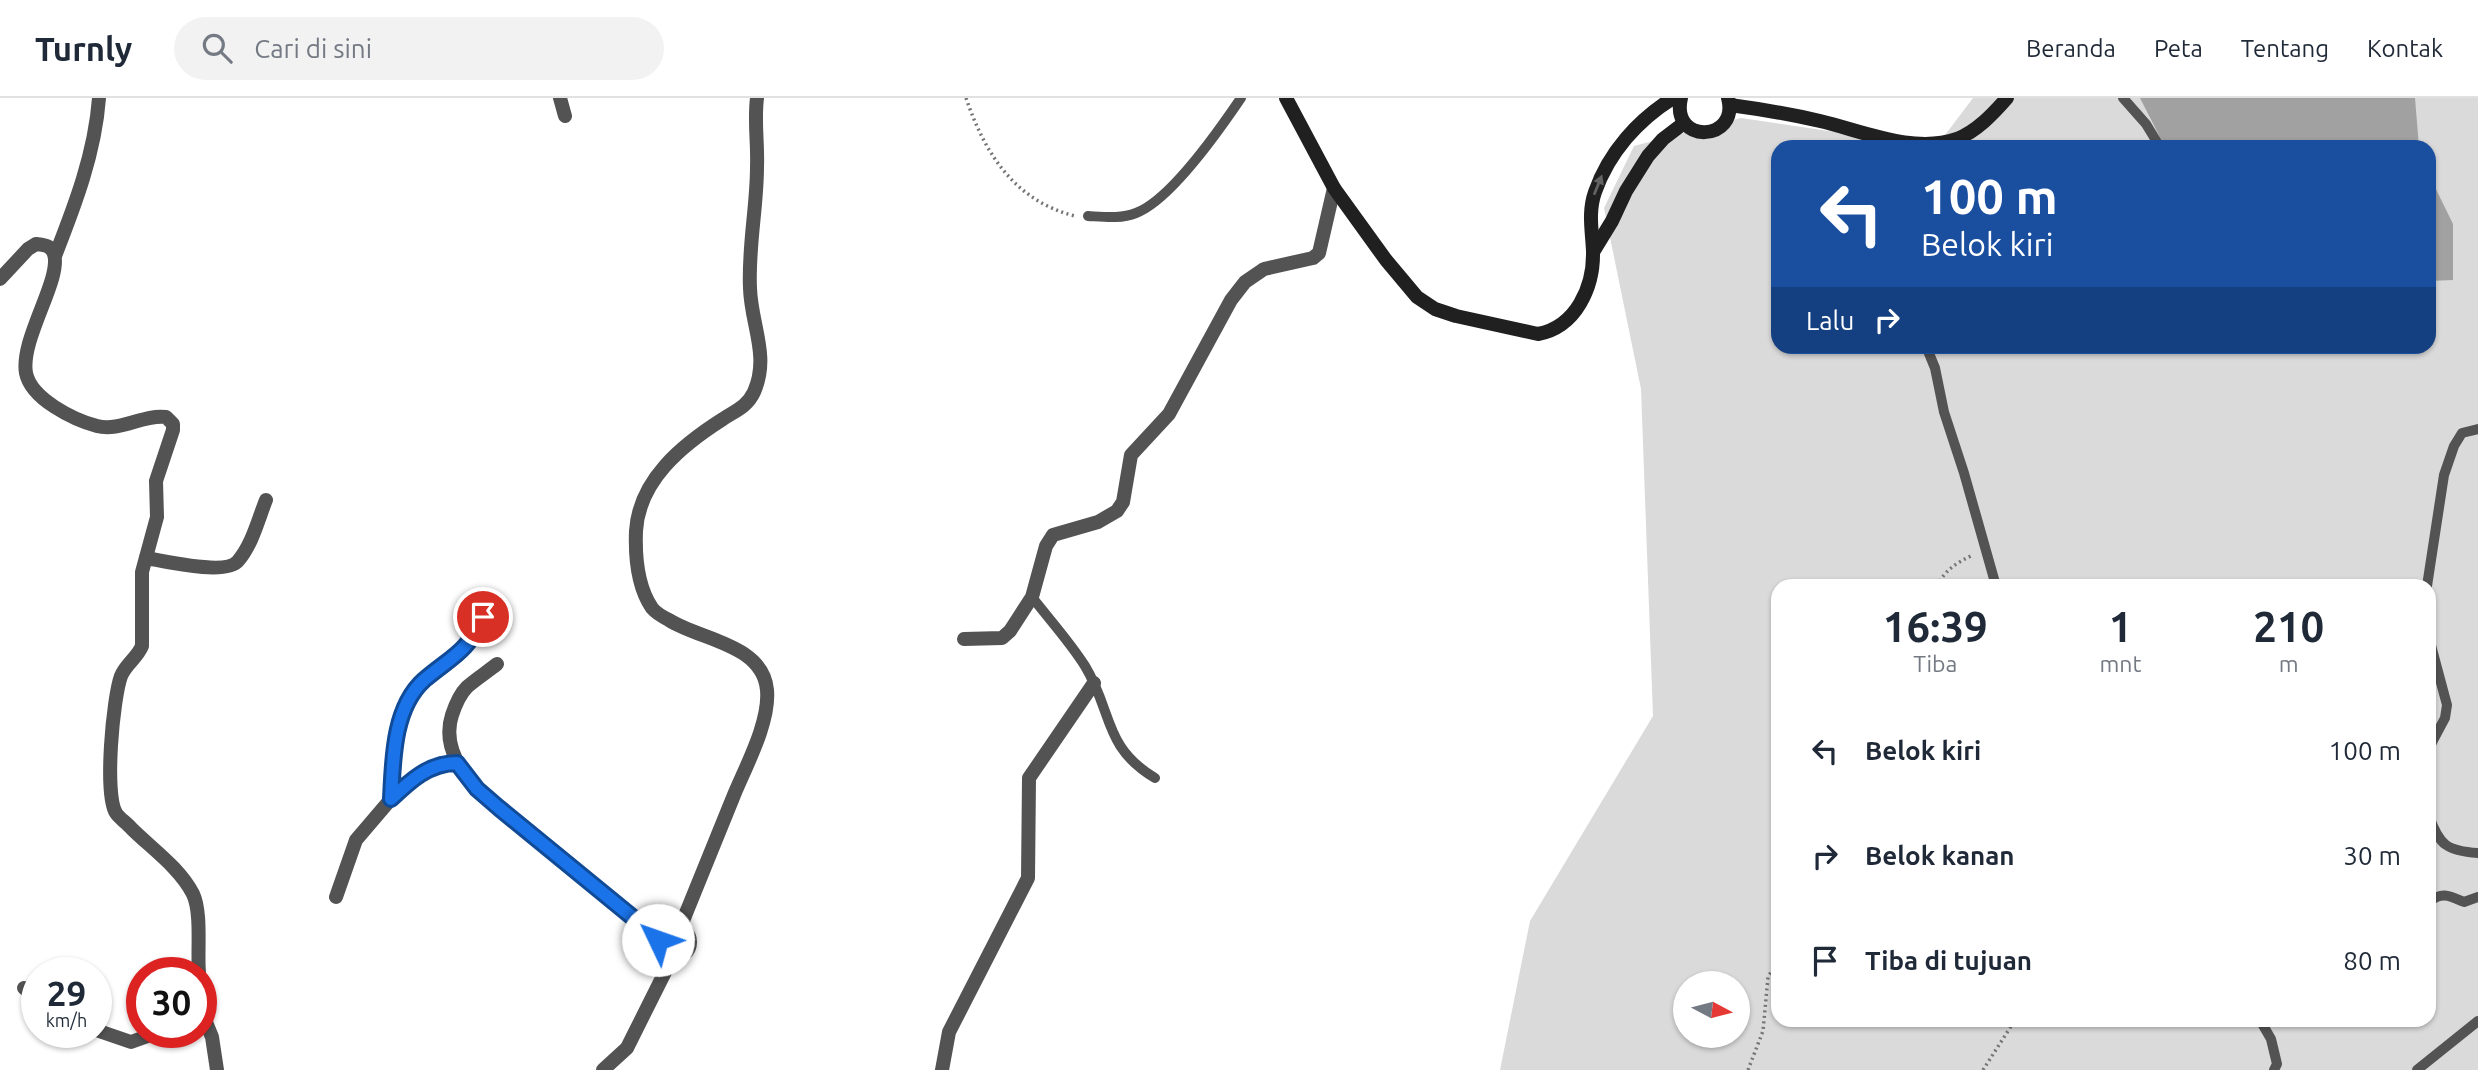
<!DOCTYPE html>
<html lang="id">
<style>
body{margin:0;font-family:Ubuntu,sans-serif;background:#f2f2f3;color:#1f2937;height:100vh;display:flex;flex-direction:column;font-size:26px;white-space:nowrap}
*{box-sizing:border-box;margin:0}
p{font-size:23px;color:#747a83}
.icon{flex:none;width:38px;height:38px;fill:none;stroke:currentColor;stroke-width:2;stroke-linecap:round;stroke-linejoin:round}
.map{position:relative;flex:1;overflow:hidden}
.drawer{position:absolute;left:1771px;top:481px;width:665px;height:448px;display:flex;flex-direction:column;background:#fff;border-radius:21px;box-shadow:0 2px 5px #0004}
.drawer>*{flex:none}
.top-card{position:absolute;left:1771px;top:42px;width:665px;height:214px;border-radius:21px;box-shadow:0 2px 5px #0004;background:#1a4fa0;color:#fff;overflow:hidden}
.needle{width:46px;rotate:97deg}
.tools{position:absolute;left:1673px;top:873px;display:grid;gap:14px}
.tools a{display:grid;place-items:center;width:77px;height:77px;border-radius:50%;background:#fff;box-shadow:0 2px 5px #0004;font-size:35px}
.speed{position:absolute;left:21px;top:859px;display:flex;gap:14px;font-size:35px;font-weight:700;text-align:center}
.speed>*{display:grid;place-content:center;width:91px;height:91px;border-radius:50%;background:#fff;box-shadow:0 2px 5px #0004;line-height:1}
.speed small{font-size:18px;font-weight:400}
.speed .limit{border:10px solid #d22;background:#fff;color:#111}
.pin{position:absolute;display:grid;place-items:center;width:60px;height:60px;color:#fff;margin:-30px;border:4px solid #fff;border-radius:50%;box-shadow:0 2px 7px #0007}
.me{position:absolute;width:77px;margin:-38px;rotate:312deg;stroke-linejoin:round;filter:drop-shadow(0 0 5px #0008)}
.turn{display:flex;align-items:center;gap:24px;height:147px;padding:0 35px;font-size:32px}
.turn .icon{width:91px;height:91px;stroke-width:2.5}
.turn b{display:block;font-size:49px;line-height:60px}
.then{display:flex;align-items:center;height:66px;padding:0 35px;background:#0003;gap:14px;font-size:26px}
.eta{display:flex;justify-content:space-evenly;align-items:center;height:119px;text-align:center}
.eta b{font-size:42px;font-weight:600;line-height:49px}
ul{padding:0;list-style:none}
li{display:flex;align-items:center;gap:21px;height:105px;padding:0 35px}
li div{flex:1}
li b{display:block;font-size:26px}
li em{font-style:normal}
header{display:flex;align-items:center;gap:42px;box-sizing:border-box;height:98px;padding:0 35px;background:#fff;border-bottom:2px solid #e0e1e3}
header strong{font-size:33px}
nav{display:flex;gap:38px;margin-inline-start:auto;font-size:24px}
.search{width:490px;height:63px;background:#f2f2f3;display:flex;align-items:center;gap:18px;box-sizing:border-box;padding:0 24px;border-radius:38px;color:#747a83;font-size:26px}
.map>svg:first-child{display:block}
.green{fill:#dadada;fill-rule:evenodd}
.water{fill:#a1a1a1}
.lines{fill:none;stroke-linecap:round;stroke-linejoin:round}
.path{stroke:#757575;stroke-width:3.5;stroke-dasharray:2 3.5;stroke-linecap:butt}
.lane{stroke:#535353;stroke-width:10}
.street{stroke:#535353;stroke-width:14}
.secondary{stroke:#202020;stroke-width:14}
.oneway{fill:#636363}
.route-casing{stroke:#114b97;stroke-width:18}
.route{stroke:#1a73e8;stroke-width:12}
</style>
<header>
<strong>Turnly</strong>
<div class="search"><svg class="icon" aria-label="search" viewBox="0 0 24 24"><circle cx="10" cy="10" r="6"/><path d="M15 15l6 6"/></svg>Cari di sini</div>
<nav><a>Beranda</a><a>Peta</a><a>Tentang</a><a>Kontak</a></nav>
</header>
<div class="map">
<svg width="2478" height="972" viewBox="0 0 2478 972">
<rect width="100%" height="100%" fill="#fff"/>
<path class="green" d="M1973,0H2478V972H1500L1530,823L1653,618L1641,291L1604,110L1634,48L1741,20L1936,49ZM1778,49H2429V248H1778ZM1778,488H2429V922H1778ZM1685,886H1738V938H1685Z"/>
<g class="water">
<polygon points="2140,0 2415,0 2419,49 2165,49"/>
<polygon points="2429,77 2453,126 2453,182 2429,183"/>
</g>
<g class="lines">
<g class="path">
<path d="M966,0C985,56 1015,103 1075,118"/>
<path d="M1937,488C1945,472 1956,465 1973,457"/>
<polyline points="1748,972 1763,933 1768,879 1778,863"/>
<polyline points="1983,972 2015,922"/>
</g>
<g class="lane">
<polyline points="2123,0 2146,26 2160,49"/>
<path d="M1088,118C1105,119 1121,121 1136,115C1171,102 1220,31 1241,0"/>
<polyline points="1926,248 1935,270 1944,314 1964,375 1996,488"/>
<polyline points="2427,488 2444,377 2454,348 2462,335 2478,331"/>
<path d="M1032,499C1049,521 1070,544 1085,568C1113,614 1103,649 1155,680"/>
<polyline points="2429,540 2447,607 2445,620 2429,650"/>
<path d="M2429,718C2439,747 2447,753 2478,755"/>
<path d="M2429,804C2442,793 2450,798 2464,804L2478,799"/>
<polyline points="2260,922 2271,941 2277,966 2274,972"/>
<polyline points="2417,972 2478,923"/>
</g>
<g class="street">
<polyline points="560,0 565,18"/>
<path d="M55,158C75,107 95,55 99,0"/>
<path d="M0,181L28,151L36,146C44,147 51,147 54,156C62,181 20,241 26,275C31,301 74,322 97,328C120,334 143,316 166,319L173,326V332L156,383L157,419L142,474V548C137,560 126,566 121,578C113,600 104,696 116,715C119,720 127,725 131,730C151,750 180,770 193,796C202,815 197,853 199,875"/>
<path d="M146,460C164,463 226,478 238,463C252,447 258,422 266,402"/>
<polyline points="964,541 1002,540 1010,533 1032,499 1046,448 1053,437 1098,424 1117,413 1123,404 1131,357 1169,316 1231,202 1245,184 1264,171 1313,160 1319,155 1334,90"/>
<path d="M497,566C487,574 476,581 467,589C460,596 455,608 452,617C433,675 517,723 555,754C590,782 621,815 659,838"/>
<path d="M391,701C392,668 392,630 409,601C421,581 441,573 457,558C474,544 481,523 490,503"/>
<polyline points="336,799 356,742 391,701 413,680 442,665 457,665"/>
<circle cx="674" cy="844" r="16"/>
<path d="M680,830C698,786 716,742 734,697C746,668 770,624 767,592C763,546 700,542 669,522C663,519 656,515 652,510C637,488 635,459 636,433C639,382 682,347 723,321C735,313 747,309 754,294C770,258 751,227 750,190C748,149 757,109 757,69C758,46 754,23 757,0"/>
<polyline points="24,890 37,901"/>
<polyline points="201,912 212,939 217,972"/>
<polyline points="96,932 131,944 159,934"/>
<polyline points="603,972 627,950 672,860"/>
<polyline points="942,972 949,934 1028,780 1029,680 1094,585"/>
</g>
<g class="secondary">
<path d="M1286,0L1334,90L1386,162L1417,199L1435,211L1456,218L1538,236C1576,229 1594,189 1593,153C1592,132 1588,114 1595,94C1609,54 1638,22 1673,0"/>
<path d="M1681,0C1670,47 1740,44 1728,0"/>
<path d="M1730,7C1760,11 1790,16 1820,23C1863,33 1913,56 1957,41C1977,33 1993,16 2007,0"/>
<polyline points="1593,154 1612,123 1626,93 1648,58 1663,41 1684,25"/>
</g>
</g>
<defs><path id="oneway-solid" d="M-6-.8H1V-3.2L6.5 0L1 3.2V.8H-6Z" transform="scale(1.75)"/></defs>
<use class="oneway" href="#oneway-solid" transform="translate(1598 87) rotate(-68)"/>
<g class="lines">
<g class="route-casing">
<path id="route" d="M483,519C467,555 452,558 424,582C393,610 393,662 391,701C410,683 429,665 457,665L477,691L499,710L631,818L659,838L658,842"/>
</g>
<use href="#route" class="route"/>
</g>
</svg>
<div class="tools">
<a><svg class="needle" viewBox="-14 -14 28 28"><path d="M0-13l5 13h-10z" fill="#e53935"/><path d="M0 13l5-13h-10z" fill="#747a83"/></svg></a>
</div>
<div class="speed"><div>29<small>km/h</small></div><div class="limit">30</div></div>
<div class="pin" style="left:483px;top:519px;background:#d93025"><svg class="icon" aria-label="arrive" viewBox="0 0 24 24"><path d="M6 21V4h12l-3 4 3 4H6"/></svg></div>
<svg class="me" style="left:658px;top:842px" viewBox="-20 -20 40 40"><circle r="19" fill="#fff"/><path d="M0-13L10 11 0 6-10 11z" fill="#1a73e8"/></svg>
<div class="top-card">
<div class="turn"><svg class="icon" aria-label="left" viewBox="0 0 24 24"><path d="M17 20v-9H6M10 6l-5 5 5 5"/></svg><div><b>100 m</b>Belok kiri</div></div>
<div class="then">Lalu<svg class="icon" aria-label="right" viewBox="0 0 24 24"><path d="M7 20v-9h11M14 6l5 5-5 5"/></svg></div>
</div>
<section class="drawer">
<div class="eta">
<div><b>16:39</b><p>Tiba</p></div>
<div><b>1</b><p>mnt</p></div>
<div><b>210</b><p>m</p></div>
</div>
<ul>
<li><svg class="icon" aria-label="left" viewBox="0 0 24 24"><path d="M17 20v-9H6M10 6l-5 5 5 5"/></svg><div><b>Belok kiri</b></div><em>100 m</em></li>
<li><svg class="icon" aria-label="right" viewBox="0 0 24 24"><path d="M7 20v-9h11M14 6l5 5-5 5"/></svg><div><b>Belok kanan</b></div><em>30 m</em></li>
<li><svg class="icon" aria-label="arrive" viewBox="0 0 24 24"><path d="M6 21V4h12l-3 4 3 4H6"/></svg><div><b>Tiba di tujuan</b></div><em>80 m</em></li>
</ul>
</section>
</div>
